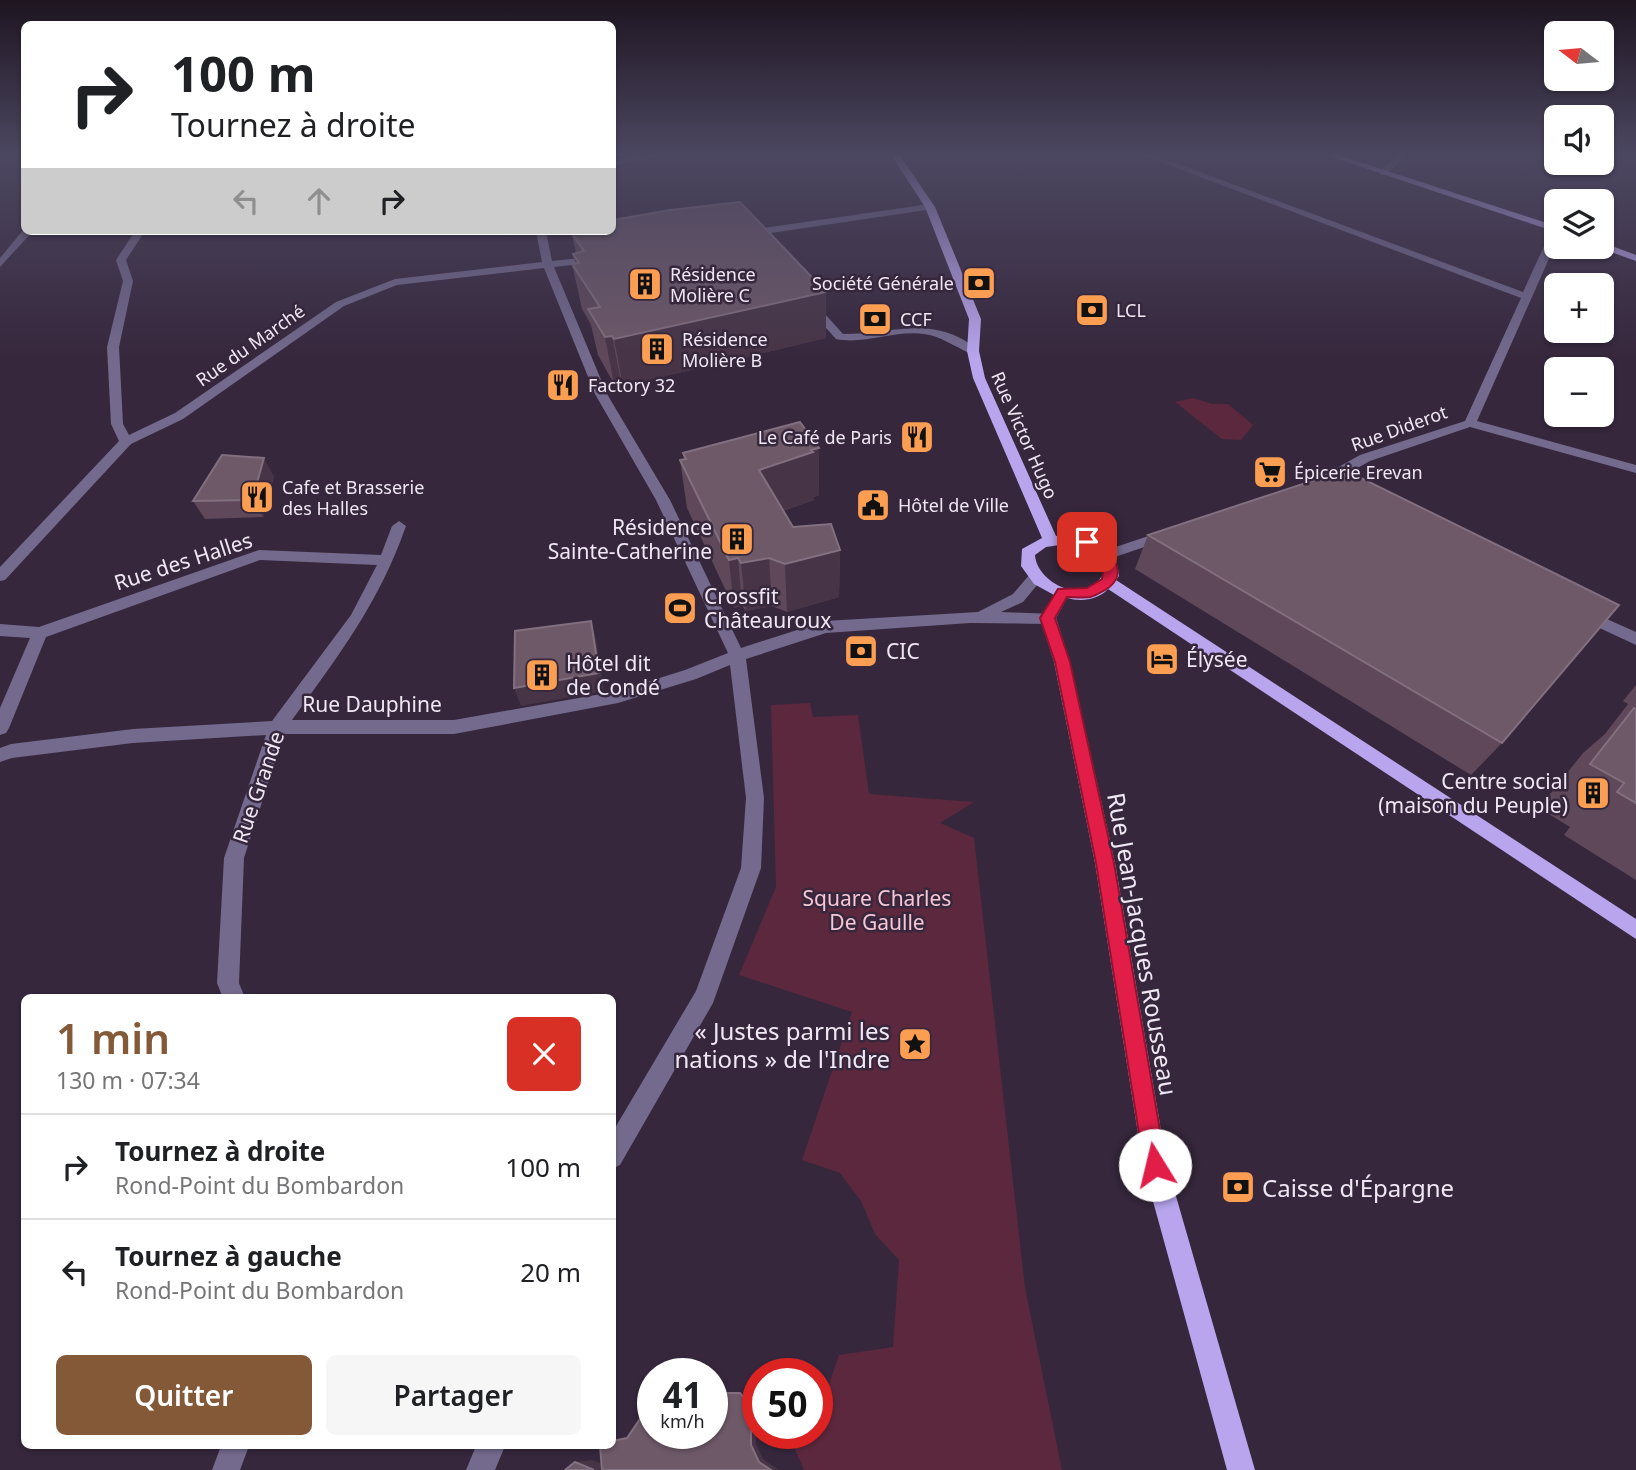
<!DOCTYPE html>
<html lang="fr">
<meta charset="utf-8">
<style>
body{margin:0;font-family:"Noto Sans",sans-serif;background:#f6f6f6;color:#202124;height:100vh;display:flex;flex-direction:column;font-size:26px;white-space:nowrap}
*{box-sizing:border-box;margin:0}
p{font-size:23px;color:#757577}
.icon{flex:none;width:38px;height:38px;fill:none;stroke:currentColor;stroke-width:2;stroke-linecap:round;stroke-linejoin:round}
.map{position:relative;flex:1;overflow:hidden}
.sheet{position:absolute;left:21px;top:994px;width:595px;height:455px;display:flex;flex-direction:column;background:#fff;border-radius:10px;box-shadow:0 2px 5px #0004}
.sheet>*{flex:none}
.hud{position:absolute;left:21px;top:21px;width:595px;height:214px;border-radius:10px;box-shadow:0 2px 5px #0004;background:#fff;color:#202124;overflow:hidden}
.needle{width:46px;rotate:286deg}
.buttons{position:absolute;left:1544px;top:21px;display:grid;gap:14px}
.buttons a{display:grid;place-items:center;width:70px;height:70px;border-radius:10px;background:#fff;box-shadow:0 2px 5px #0004;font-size:35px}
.speed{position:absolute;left:637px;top:1358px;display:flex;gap:14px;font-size:35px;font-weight:700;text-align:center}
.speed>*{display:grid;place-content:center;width:91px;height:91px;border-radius:50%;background:#fff;box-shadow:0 2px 5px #0004;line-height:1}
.speed small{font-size:18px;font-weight:400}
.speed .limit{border:10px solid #d22;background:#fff;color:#111}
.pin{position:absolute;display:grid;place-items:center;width:60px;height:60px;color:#fff;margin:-30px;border-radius:14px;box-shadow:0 4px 10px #0006}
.me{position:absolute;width:77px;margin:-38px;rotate:351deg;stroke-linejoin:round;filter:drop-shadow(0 0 5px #0008)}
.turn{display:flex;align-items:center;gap:24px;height:147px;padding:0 35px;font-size:32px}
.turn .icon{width:91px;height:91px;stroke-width:2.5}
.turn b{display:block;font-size:49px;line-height:60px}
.lanes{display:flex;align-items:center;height:66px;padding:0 35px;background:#0003;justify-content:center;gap:35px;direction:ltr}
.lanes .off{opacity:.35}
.round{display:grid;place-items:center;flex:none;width:74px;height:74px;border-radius:10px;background:#f6f6f6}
.overview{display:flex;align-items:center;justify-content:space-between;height:119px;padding:0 35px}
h1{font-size:42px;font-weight:600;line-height:52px;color:#835938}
.button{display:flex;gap:14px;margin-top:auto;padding:14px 35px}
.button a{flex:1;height:80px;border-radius:10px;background:#835938;color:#fff;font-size:28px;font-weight:600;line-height:80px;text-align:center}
.button a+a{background:#f6f6f6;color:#202124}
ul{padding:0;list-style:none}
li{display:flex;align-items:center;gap:21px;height:105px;padding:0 35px;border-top:2px solid #e0e0e0}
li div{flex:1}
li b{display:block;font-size:26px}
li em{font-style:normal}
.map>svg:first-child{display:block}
.green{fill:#5c283d}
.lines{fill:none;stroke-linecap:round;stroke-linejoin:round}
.minor{fill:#736a8d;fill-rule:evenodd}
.major{fill:#b8a5ee;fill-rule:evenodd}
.wall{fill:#5e4859}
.shaded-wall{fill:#473446}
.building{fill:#6e5969;stroke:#826f7f;stroke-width:2}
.route{fill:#e11d48;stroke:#92132f;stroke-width:2}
.labels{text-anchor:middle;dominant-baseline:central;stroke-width:5;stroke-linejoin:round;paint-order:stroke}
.far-poi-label{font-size:18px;fill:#f0e7f4;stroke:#36273c;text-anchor:start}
.far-street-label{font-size:18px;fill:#f0e7f4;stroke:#36273c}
.poi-label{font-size:21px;fill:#f0e7f4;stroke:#36273c;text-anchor:start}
.street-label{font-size:21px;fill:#f0e7f4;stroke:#36273c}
.park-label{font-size:21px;fill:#f7c5d5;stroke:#36273c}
.near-street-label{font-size:24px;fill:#f0e7f4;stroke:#36273c}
.near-poi-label{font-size:24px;fill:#f0e7f4;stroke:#36273c;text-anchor:end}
</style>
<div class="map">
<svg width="1636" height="1470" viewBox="0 0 1636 1470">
<rect width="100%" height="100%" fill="#36273c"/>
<g class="green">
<polygon points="1193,398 1212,404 1228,404 1253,425 1241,440 1222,439 1175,402"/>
<polygon points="810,703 813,717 858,715 869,794 974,802 940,823 974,838 1025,1288 1062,1470 804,1470 788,1433 817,1433 817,1401 824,1399 839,1355 893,1347 899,1260 875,1234 861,1201 840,1173 802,1160 852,1012 739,975 776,887 771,705"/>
</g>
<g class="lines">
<g class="minor">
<polygon points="654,153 672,153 612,166 612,160"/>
<polygon points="1137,153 1149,153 1523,292 1551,231 1556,228 1556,243 1477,421 1636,465 1636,473 1470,427 1370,461 1320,489 1310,489 1310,483 1360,455 1465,421 1521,298"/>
<polygon points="1400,153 1409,153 1386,175 1380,175 1380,171"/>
<polygon points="930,204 935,207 933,209 743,237 738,234 743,231"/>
<polygon points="24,229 33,231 0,267 0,258"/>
<path d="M135,231H145L126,260L133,281L119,347L123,424L129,435L175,413L336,302L395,279L542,262L536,231H546L552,261L599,256L604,259L599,262L554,267L607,394L670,500L741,648L825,621L978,612L1013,594L1030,574L1035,573L1043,578L1023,602L1001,612L1054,614L1056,618L1048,624L970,623L826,633L746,659L764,798L761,868L713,1003L620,1165L612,1169V1133L696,991L741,868L746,798L730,665L696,679L618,703L454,734H284L244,858L239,983L245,998H223L217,983L224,858L266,735L133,743L12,758L0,762V748L11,744L133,729L272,721L351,615L377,565L260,560L46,637L9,728L6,733L0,735V708L30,638L0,636V624L39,627L259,550L381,555L392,526L399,521L406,526C379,603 339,655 292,720H454L618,691L685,670L728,653L656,500L595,394L544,268L397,285L344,306L183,419L131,444L5,580L0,581V567L119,441L111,424L107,347L123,281L116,260Z"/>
<path d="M807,303H815L843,334C892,334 936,313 979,351L969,353C954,346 940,336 924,334C894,330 865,345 836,339L807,307Z"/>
<polygon points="1166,530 1173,535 1171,538 1106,560 1099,555 1101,552"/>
<polygon points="1582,608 1636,632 1636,645 1576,617 1574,613 1576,609"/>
<polygon points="221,1446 249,1446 240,1470 212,1470"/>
<polygon points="476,1446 505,1446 495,1470 466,1470"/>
</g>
<g class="major">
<path d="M890,153H898L935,207L981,319L979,351L985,378L1056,536C1083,532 1118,543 1119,576L1116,580L1636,919V939L1108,589C1098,600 1081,602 1067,598L1056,618L1070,662L1115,863L1167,1165L1255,1470H1227L1143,1165L1095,863L1054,662L1040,618L1054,595L1034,584L1021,566L1022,549L1042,538L973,378L967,351L969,319L925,207ZM1073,543C1089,549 1104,555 1103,575C1100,578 1096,585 1091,587C1069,599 1036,577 1035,555L1046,547Z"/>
<polygon points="1320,153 1332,153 1556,226 1556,232"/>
<polygon points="1601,242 1636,255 1636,261 1597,247 1601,247"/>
</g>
</g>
<g class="wall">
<polygon points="572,234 826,292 826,338 623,386 621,382 614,384 598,355 591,325 582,309 572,264 575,263 573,254 576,253"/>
<polygon points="683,453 819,495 814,497 814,500 783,511 793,527 840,550 839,597 787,612 772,606 746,611 742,606 734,608 687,508 680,460 684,459"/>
<polygon points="274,476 263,517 205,519 193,501"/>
<polygon points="1148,535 1502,743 1471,775 1135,569"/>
<polygon points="1636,685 1636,880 1564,835 1570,827 1539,808 1583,753 1605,734 1628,704 1623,701"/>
</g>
<g class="shaded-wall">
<polygon points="826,292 826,338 623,386 614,339"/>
<polygon points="612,336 621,382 614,384 605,337"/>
<polygon points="819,448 819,495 814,497 814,500 762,518 759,470"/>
<polygon points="264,458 274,476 263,517 252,500"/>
<polygon points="840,550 839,597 787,612 785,564"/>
<polygon points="738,558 742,606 734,608 729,560"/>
<polygon points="769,558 772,606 746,611 741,563"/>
<polygon points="591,621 596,639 604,691 521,706 514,688"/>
<polygon points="740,1393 746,1396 758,1412 758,1416 756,1419 756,1444 763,1459 779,1470 771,1470 759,1462 751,1445"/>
<polygon points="644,1413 653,1414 653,1425"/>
<polygon points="592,1460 618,1470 594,1470 575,1462"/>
</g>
<g class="building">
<polygon points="740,202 826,292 614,339 612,336 605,337 588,309 600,307 572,264 579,263 573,254 584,251 572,234 588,231 612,231 612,220 670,210"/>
<polygon points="800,422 819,448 811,450 813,452 759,470 793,527 831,524 840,550 785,564 769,558 741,563 738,558 729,560 680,460 686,459 683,453"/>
<polygon points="222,455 264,458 252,500 193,501"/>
<polygon points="1333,474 1357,476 1619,605 1502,743 1148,535"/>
<polygon points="591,621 599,673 514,688 515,631"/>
<polygon points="1634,708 1636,709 1636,803 1617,792 1624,783 1590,764"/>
<polygon points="720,1393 740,1393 755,1413 751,1418 751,1445 759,1462 771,1470 602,1470 600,1446 612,1446 612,1441 627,1438 644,1413 653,1425 653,1433 660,1434 660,1433 712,1433 712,1402"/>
<polygon points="575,1462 594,1470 565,1470"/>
</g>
<linearGradient id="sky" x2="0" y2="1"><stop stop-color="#1e1521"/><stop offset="0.43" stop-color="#4c4761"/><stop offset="1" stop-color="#4c4761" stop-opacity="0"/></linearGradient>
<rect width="1636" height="359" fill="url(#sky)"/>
<path class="route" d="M1087,538C1109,545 1133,574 1105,590C1100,593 1095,596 1090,597C1083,598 1074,597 1067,597L1055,618L1070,662L1114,863L1166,1165L1163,1173L1155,1176L1147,1173L1144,1165L1096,863L1055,662L1040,618L1058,589L1087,588L1102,579L1104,563L1080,542Z"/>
<defs>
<g id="bank-square" transform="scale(1.75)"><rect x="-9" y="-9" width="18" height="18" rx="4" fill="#fb9e51" stroke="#36273c"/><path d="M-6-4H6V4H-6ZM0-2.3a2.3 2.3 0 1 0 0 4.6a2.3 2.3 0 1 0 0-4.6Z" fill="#111"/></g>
<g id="building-square" transform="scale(1.75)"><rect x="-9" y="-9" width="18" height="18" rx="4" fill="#fb9e51" stroke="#36273c"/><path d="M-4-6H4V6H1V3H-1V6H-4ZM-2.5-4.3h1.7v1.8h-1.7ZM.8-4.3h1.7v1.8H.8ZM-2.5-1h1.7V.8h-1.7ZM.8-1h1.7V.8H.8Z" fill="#111"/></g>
<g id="restaurant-square" transform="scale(1.75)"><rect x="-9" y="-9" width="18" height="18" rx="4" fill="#fb9e51" stroke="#36273c"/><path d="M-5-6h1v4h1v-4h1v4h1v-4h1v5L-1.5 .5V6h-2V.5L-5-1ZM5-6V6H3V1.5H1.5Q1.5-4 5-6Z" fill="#111"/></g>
<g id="supermarket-square" transform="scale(1.75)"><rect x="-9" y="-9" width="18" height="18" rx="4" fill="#fb9e51" stroke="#36273c"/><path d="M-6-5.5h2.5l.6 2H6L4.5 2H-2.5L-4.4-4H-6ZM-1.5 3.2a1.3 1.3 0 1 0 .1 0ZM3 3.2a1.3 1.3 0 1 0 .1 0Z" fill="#111"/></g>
<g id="civic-square" transform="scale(1.75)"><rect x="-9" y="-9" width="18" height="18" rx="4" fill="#fb9e51" stroke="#36273c"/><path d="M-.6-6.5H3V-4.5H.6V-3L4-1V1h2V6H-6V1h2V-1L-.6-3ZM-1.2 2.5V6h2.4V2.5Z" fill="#111"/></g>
<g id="stadium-square" transform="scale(1.75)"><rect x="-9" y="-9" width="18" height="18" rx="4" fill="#fb9e51" stroke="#36273c"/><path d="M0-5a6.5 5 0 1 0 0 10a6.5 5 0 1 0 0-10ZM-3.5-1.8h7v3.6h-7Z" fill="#111"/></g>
<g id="hotel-square" transform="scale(1.75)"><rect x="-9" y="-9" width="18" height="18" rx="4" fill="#fb9e51" stroke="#36273c"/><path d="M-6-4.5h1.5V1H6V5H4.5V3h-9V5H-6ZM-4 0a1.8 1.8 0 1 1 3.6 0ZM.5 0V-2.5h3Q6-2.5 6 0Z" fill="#111"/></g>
<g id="sight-square" transform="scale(1.75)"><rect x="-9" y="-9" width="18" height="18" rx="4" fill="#fb9e51" stroke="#36273c"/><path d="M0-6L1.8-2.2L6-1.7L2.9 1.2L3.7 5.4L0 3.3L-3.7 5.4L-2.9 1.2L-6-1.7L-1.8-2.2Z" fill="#111"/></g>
</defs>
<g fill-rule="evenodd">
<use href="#bank-square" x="979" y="283"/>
<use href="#building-square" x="645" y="284"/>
<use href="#bank-square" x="1092" y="310"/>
<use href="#bank-square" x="875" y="319"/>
<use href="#building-square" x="657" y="349"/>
<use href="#restaurant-square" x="563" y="385"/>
<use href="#restaurant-square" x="917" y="437"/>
<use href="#supermarket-square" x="1270" y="472"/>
<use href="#restaurant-square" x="257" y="497"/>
<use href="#civic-square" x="873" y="505"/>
<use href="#building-square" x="737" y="539"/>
<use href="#stadium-square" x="680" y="608"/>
<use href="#bank-square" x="861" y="651"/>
<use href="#hotel-square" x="1162" y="659"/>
<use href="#building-square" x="542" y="675"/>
<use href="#building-square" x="1593" y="793"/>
<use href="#sight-square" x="915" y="1044"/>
<use href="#bank-square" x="1238" y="1187"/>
</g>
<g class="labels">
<g class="far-poi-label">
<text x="670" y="274">Résidence<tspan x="670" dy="21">Molière C</tspan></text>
<text x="954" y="283" text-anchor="end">Société Générale</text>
<text x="1116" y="310">LCL</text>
<text x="900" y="319">CCF</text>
<text x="682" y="339">Résidence<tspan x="682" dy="21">Molière B</tspan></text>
<text x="588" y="385">Factory 32</text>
<text x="892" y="437" text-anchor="end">Le Café de Paris</text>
<text x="1294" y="472">Épicerie Erevan</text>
<text x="282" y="487">Cafe et Brasserie<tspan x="282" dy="21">des Halles</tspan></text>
<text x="898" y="505">Hôtel de Ville</text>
</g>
<g class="far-street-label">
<text transform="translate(250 345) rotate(-35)">Rue du Marché</text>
<text transform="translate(1399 428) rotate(-20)">Rue Diderot</text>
<text transform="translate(1025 435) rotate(66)">Rue Victor Hugo</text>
</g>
<g class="poi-label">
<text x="712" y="527" text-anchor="end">Résidence<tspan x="712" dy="24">Sainte-Catherine</tspan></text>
<text x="704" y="596">Crossfit<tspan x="704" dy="24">Châteauroux</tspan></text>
<text x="886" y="651">CIC</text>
<text x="1186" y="659">Élysée</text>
<text x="566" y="663">Hôtel dit<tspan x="566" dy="24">de Condé</tspan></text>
<text x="1568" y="781" text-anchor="end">Centre social<tspan x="1568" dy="24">(maison du Peuple)</tspan></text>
</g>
<g class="street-label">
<text transform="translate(183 561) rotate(-18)">Rue des Halles</text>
<text x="372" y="704">Rue Dauphine</text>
<text transform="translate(258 787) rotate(-71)">Rue Grande</text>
</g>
<g class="park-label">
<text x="877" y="898">Square Charles<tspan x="877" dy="24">De Gaulle</tspan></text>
</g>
<g class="near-street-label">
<text transform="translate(1143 944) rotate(80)">Rue Jean-Jacques Rousseau</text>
</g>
<g class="near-poi-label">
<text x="890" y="1030">« Justes parmi les<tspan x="890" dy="28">nations » de l'Indre</tspan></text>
<text x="1262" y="1187" text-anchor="start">Caisse d'Épargne</text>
</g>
</g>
</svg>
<div class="buttons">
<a><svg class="needle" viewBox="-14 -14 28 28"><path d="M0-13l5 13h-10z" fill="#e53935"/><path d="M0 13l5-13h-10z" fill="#757577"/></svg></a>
<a><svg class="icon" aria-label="sound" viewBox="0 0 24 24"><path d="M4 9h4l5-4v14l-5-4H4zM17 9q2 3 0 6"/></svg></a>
<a><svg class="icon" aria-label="layers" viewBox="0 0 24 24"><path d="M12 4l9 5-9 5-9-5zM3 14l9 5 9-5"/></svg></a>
<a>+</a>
<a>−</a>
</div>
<div class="speed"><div>41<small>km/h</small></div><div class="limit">50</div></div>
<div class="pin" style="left:1087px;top:542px;background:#d93025"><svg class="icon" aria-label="arrive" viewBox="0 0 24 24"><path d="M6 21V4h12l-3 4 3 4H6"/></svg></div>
<svg class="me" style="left:1155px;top:1165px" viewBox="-20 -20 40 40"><circle r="19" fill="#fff"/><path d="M0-13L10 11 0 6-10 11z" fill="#e11d48"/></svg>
<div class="hud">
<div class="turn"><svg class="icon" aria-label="right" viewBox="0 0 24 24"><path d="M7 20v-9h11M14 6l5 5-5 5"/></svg><div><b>100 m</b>Tournez à droite</div></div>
<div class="lanes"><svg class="icon off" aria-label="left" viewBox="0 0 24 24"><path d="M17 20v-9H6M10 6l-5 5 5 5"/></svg><svg class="icon off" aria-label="ahead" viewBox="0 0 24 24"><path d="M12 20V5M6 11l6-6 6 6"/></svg><svg class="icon" aria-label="right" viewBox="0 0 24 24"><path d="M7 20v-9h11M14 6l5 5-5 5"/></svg></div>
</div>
<section class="sheet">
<div class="overview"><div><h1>1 min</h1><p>130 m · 07:34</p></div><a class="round" style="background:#d93025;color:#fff"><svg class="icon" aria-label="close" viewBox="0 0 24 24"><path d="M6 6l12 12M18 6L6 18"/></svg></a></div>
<ul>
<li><svg class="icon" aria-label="right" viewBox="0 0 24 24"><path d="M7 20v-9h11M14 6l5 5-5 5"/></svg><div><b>Tournez à droite</b><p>Rond-Point du Bombardon</p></div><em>100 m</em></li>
<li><svg class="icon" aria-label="left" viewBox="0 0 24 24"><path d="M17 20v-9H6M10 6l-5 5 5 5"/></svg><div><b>Tournez à gauche</b><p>Rond-Point du Bombardon</p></div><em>20 m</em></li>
</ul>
<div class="button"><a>Quitter</a><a>Partager</a></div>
</section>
</div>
